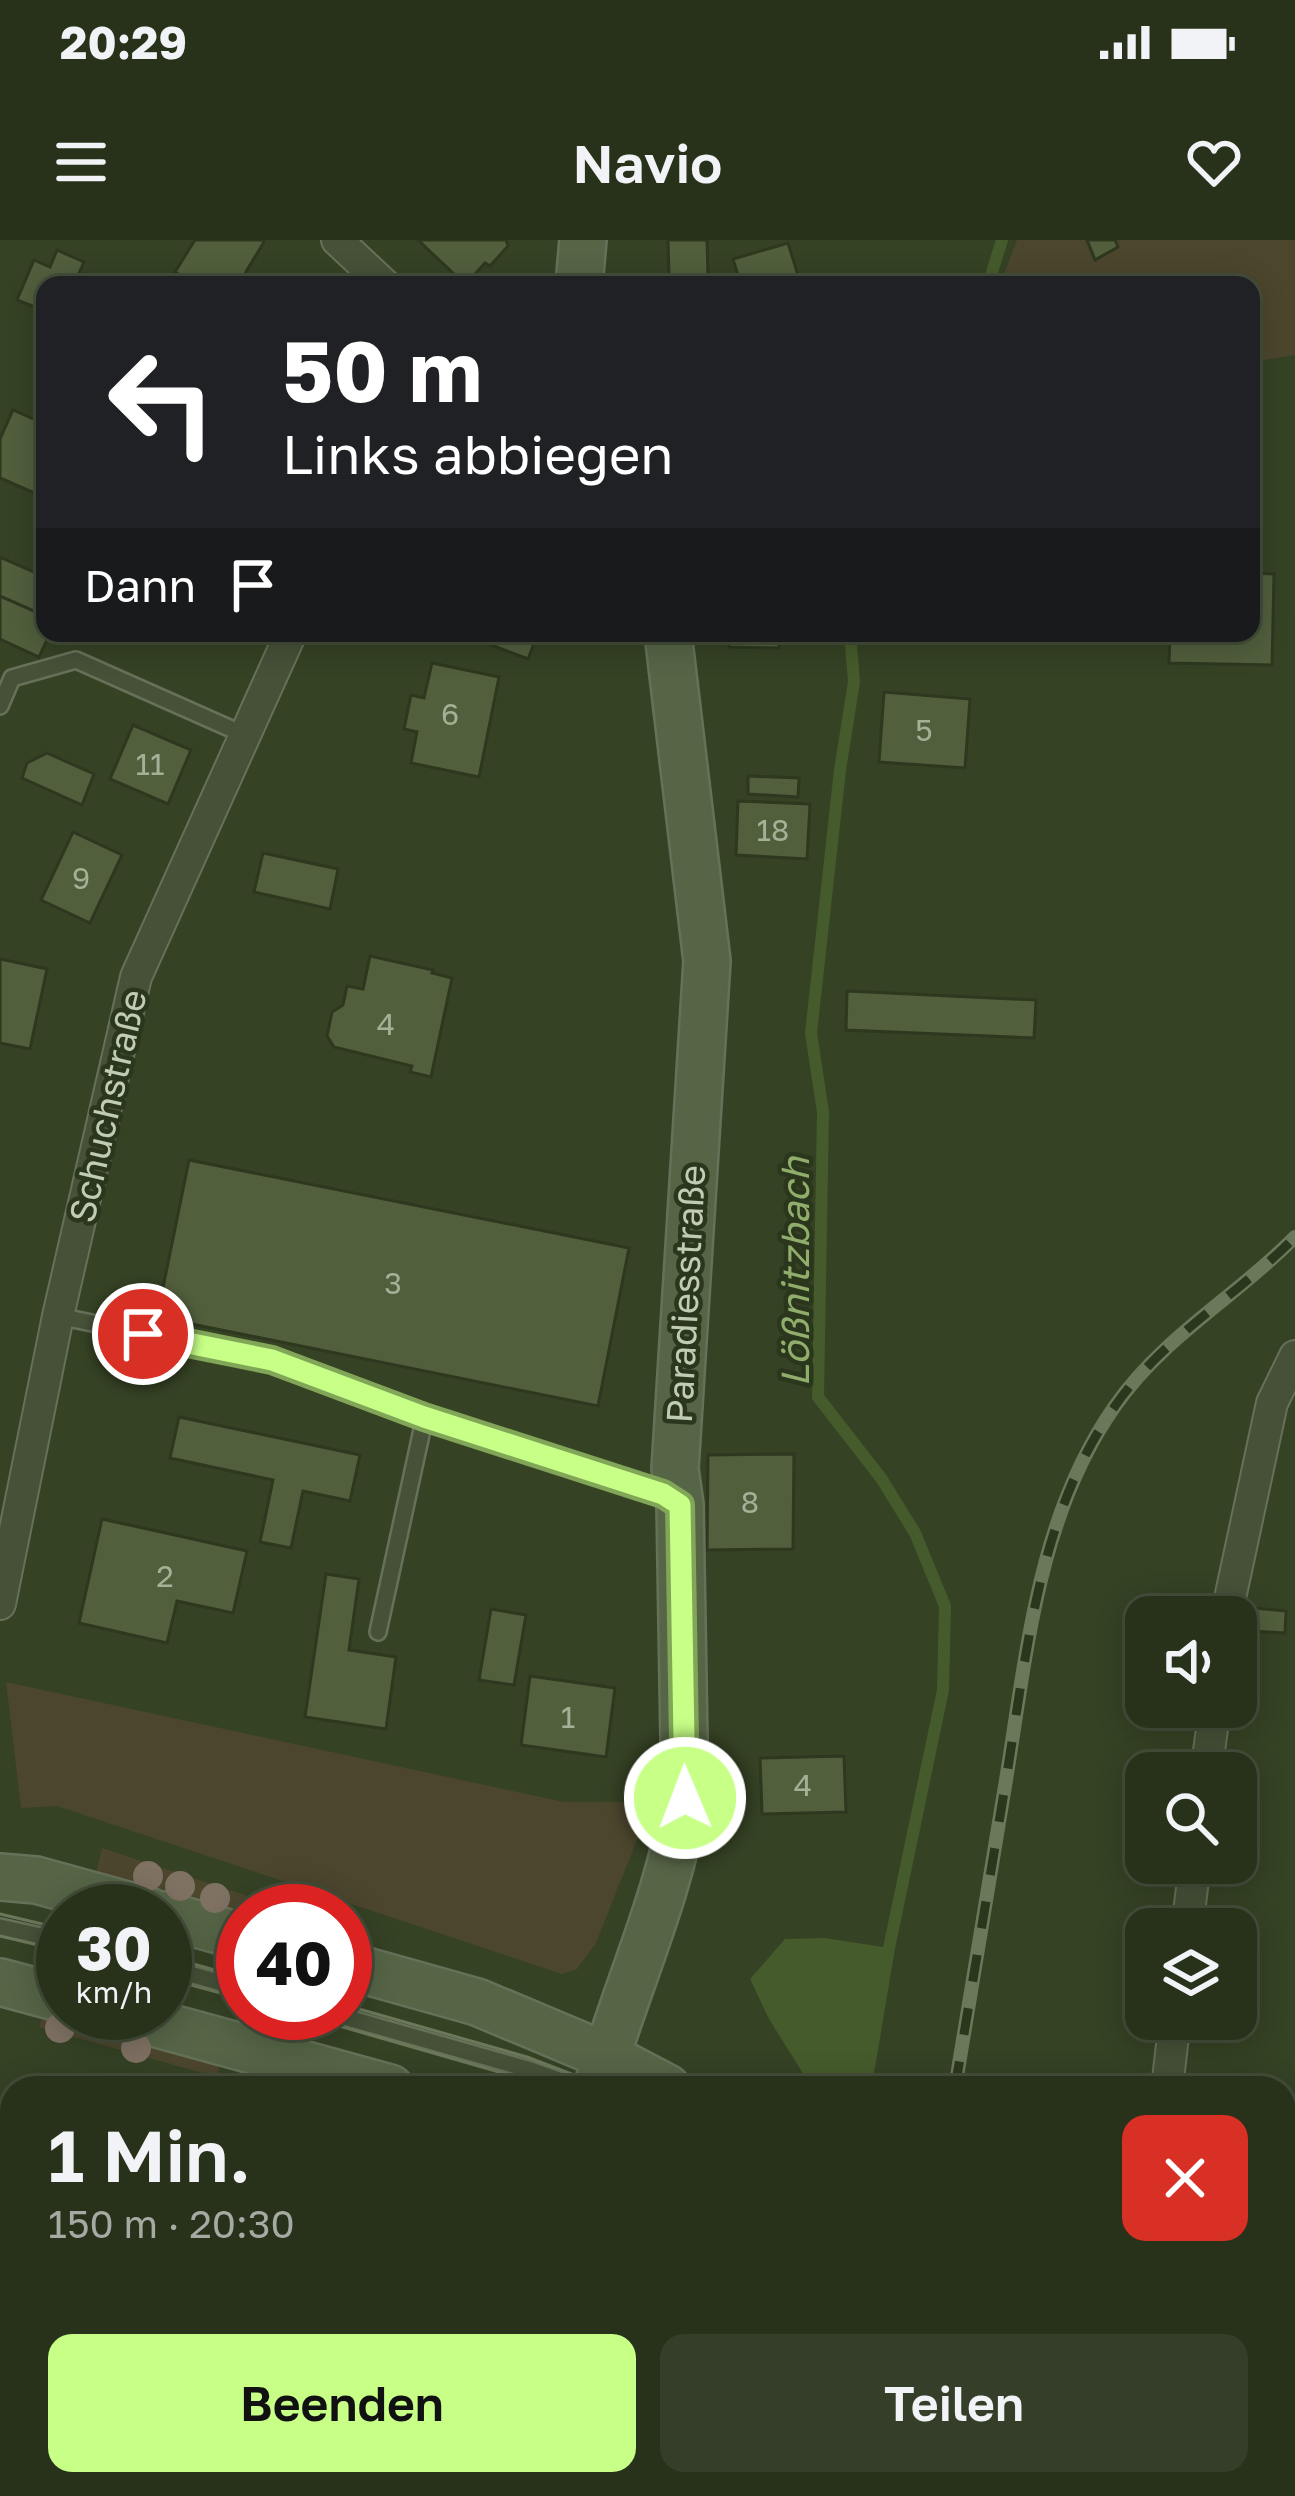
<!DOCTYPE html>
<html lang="de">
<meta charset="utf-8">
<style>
body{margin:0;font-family:"Golos Text",sans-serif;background:#343e28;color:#f1f3f6;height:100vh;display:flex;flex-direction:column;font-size:45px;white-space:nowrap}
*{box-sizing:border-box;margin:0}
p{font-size:39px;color:#a5aaa3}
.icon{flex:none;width:66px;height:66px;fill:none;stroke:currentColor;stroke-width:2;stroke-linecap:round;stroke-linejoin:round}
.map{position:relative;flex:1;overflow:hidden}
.drawer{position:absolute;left:0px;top:1836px;width:1296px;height:420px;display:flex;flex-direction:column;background:#28321b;border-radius:36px 36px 0 0;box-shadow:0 6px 30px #0003,0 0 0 3px #444d3a}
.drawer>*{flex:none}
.top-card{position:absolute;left:36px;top:36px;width:1224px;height:366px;border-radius:24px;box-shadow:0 6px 30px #0003,0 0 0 3px #444d3a;background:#202124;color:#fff;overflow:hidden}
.controls{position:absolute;left:1125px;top:1356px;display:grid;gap:24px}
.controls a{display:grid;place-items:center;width:132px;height:132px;border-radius:24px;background:#28321b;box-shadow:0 6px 30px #0003,0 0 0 3px #444d3a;font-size:60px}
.speed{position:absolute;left:36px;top:1644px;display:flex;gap:24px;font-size:60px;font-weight:700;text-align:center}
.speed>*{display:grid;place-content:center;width:156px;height:156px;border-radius:50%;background:#28321b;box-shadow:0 6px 30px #0003,0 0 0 3px #444d3a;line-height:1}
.speed small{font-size:30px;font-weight:400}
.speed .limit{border:18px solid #d22;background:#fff;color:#111}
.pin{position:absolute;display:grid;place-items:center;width:102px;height:102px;color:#fff;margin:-51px;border:6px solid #fff;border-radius:50%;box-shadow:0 3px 12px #0007}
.me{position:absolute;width:132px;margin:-66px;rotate:359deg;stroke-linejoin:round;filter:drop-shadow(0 0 9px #0008)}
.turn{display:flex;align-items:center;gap:42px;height:252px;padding:0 48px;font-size:54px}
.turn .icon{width:156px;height:156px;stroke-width:2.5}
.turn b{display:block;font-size:84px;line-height:102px}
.then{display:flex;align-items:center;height:114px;padding:0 48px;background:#0003;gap:24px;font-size:45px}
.round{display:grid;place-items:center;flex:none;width:126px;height:126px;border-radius:24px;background:#343e28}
.headline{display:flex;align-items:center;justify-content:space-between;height:204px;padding:0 48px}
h1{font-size:72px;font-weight:600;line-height:90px}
.button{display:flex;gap:24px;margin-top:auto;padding:24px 48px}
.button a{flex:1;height:138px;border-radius:24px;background:#c7ff87;color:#111;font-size:48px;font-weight:600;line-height:138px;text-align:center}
.button a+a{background:#343e28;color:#f1f3f6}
.status{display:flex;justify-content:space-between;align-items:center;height:84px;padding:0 60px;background:#28321b;direction:ltr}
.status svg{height:33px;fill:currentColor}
header{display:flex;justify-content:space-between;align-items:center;height:156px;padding:0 48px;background:#28321b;font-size:54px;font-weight:600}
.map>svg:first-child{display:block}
.green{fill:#4c462d}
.water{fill:#465b2b}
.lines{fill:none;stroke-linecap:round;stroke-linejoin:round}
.stream{stroke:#465b2b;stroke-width:12}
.building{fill:#515f3d;stroke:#2d381f;stroke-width:3}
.lane-casing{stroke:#667159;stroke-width:20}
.street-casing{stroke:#667159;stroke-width:34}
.secondary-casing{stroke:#667159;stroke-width:50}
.lane{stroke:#465138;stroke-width:15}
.street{stroke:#465138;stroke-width:30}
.secondary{stroke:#566546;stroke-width:45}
.tram{stroke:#6b795a;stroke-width:3}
.rail-casing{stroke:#6b795a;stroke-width:14}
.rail{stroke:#2b371d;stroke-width:9;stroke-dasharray:27;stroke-linecap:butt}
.tree{fill:#7f7263}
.route-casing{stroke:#81a658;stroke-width:30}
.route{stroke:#c7ff87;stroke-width:21}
.labels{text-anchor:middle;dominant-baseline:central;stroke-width:9;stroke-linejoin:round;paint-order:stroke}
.number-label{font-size:30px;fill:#a5b197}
.street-label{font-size:36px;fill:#c1ccb5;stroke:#2b371d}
.water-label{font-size:39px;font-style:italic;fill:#91ad6c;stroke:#2b371d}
</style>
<div class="status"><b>20:29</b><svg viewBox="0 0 49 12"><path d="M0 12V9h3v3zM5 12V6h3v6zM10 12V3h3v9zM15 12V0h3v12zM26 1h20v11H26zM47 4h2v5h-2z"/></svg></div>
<header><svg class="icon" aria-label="menu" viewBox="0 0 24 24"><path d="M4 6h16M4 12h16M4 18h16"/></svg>Navio<svg class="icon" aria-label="heart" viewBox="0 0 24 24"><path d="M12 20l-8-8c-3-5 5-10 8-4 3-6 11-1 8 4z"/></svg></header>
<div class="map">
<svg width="1295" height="2256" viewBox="0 0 1295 2256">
<rect width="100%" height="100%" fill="#354224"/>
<g class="green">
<polygon points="1017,0 1295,0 1295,115 1251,122 1251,45 1000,45"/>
<polygon points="6,1442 564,1562 652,1562 596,1703 577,1729 562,1734 57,1566 21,1568"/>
<polygon points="102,1608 293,1671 243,1671 243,1683 94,1642"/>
<polygon points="42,1776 220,1824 217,1837 39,1787"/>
</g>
<polygon class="water" points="825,1698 889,1708 869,1827 850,1848 809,1843 769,1779 750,1739 785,1699"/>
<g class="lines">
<g class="stream">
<polyline points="988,45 1002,0"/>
<polyline points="850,393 854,442 840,530 811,793 823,872 818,1157 881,1238 915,1293 945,1366 943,1450 889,1708 869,1827 862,1848"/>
</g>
</g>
<g class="building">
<polygon points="195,0 262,0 264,2 238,45 197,45 175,32"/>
<polygon points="418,0 506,0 508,6 490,26 485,23 474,35 474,45 457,45 455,35"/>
<polygon points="668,0 707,0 708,36 669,36"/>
<polygon points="1087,0 1115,0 1118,7 1095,20"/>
<polygon points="788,3 798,35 764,45 741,45 733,19"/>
<polygon points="57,10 84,22 77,38 94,45 45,45 45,71 17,60 34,20 50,27"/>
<polygon points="693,36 694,45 634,45 634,37"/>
<polygon points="13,170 45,184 45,242 39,255 0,238 0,199"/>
<polygon points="0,317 45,337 45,376 0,356"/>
<polygon points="1251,333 1274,334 1272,425 1169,423 1170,393 1251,393"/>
<polygon points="0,356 45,376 45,393 50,393 39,417 0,399"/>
<polygon points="460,393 538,393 528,419"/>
<polygon points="730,393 780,393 779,408 729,407"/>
<polygon points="432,423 499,437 479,537 411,523 417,492 404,489 411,455 424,458"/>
<polygon points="884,452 970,459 965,528 879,522"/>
<polygon points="133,485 191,510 168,564 110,539"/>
<polygon points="47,513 94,534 82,565 22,538 27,523"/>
<polygon points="748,536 799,538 798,557 748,554"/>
<polygon points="738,561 810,564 807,619 736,615"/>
<polygon points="73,592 122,615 90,683 41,660"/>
<polygon points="263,613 338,629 330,669 254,652"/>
<polygon points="370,716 433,730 432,733 452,738 431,837 410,832 412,826 334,807 327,796 332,772 343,765 347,746 363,749"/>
<polygon points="0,719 47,729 30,809 0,803"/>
<polygon points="847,751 1036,760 1034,798 846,790"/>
<polygon points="189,920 629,1008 598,1166 157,1077"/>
<polygon points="179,1177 360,1215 350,1261 303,1251 291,1308 260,1302 273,1240 170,1218"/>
<polygon points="794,1214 793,1309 707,1310 708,1215"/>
<polygon points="102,1279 247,1311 233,1373 177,1361 167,1403 79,1383"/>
<polygon points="326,1334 359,1339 349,1410 396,1417 386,1489 305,1477"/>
<polygon points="1254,1368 1286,1371 1285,1393 1252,1391"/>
<polygon points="491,1369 526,1375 514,1445 479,1440"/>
<polygon points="530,1436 615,1448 606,1517 521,1505"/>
<polygon points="844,1516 846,1572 762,1574 760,1518"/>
<polygon points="12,2002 12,2080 0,2081 0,2003"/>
<polygon points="164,2244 233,2244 236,2256 167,2256"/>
<polygon points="1041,2244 1092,2244 1092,2245 1074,2256 1048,2256"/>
</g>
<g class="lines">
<g class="lane-casing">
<g id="lane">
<polyline points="0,466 12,438 76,420 245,495"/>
<polyline points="58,1076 271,1120 674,1260"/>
<polyline points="378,1392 425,1176"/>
<polyline points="0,1687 63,1701"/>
<polyline points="165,1727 243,1749"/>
<polyline points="330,1773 531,1830 581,1848"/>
<polyline points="965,2244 971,2256"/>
</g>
</g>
<g class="street-casing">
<g id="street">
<polyline points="337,0 385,45"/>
<polyline points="0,1364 58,1076 136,737 291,393"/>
<polyline points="1226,1377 1272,1163 1295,1116"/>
<polyline points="1206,1533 1215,1467"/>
<polyline points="1187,1689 1195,1623"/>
<polyline points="1167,1848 1175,1779"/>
<polyline points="1284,1973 1295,1969"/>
<polyline points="564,2256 598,2244"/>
<polyline points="865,2256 866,2244"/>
</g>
</g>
<g class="secondary-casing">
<g id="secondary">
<polyline points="579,45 583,0"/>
<polyline points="0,1637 36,1640 149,1671"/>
<polyline points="165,1675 243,1697"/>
<polyline points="345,1725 477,1762 606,1816 667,1848"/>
<polyline points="0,1742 63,1759"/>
<polyline points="117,1773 390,1848"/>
<path d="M597,1848C624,1752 669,1658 685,1558L680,1265L675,1229L707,721L668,393"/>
<polyline points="923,2244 930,2256"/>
<polyline points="999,2244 1006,2256"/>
</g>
</g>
<use href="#lane" class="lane"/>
<use href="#street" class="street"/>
<use href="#secondary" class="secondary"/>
<g class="tram">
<polyline points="0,1674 63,1689"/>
<polyline points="0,1696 63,1711"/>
<polyline points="165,1716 243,1738"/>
<polyline points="165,1738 243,1759"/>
<polyline points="345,1765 527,1817 608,1848"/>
<polyline points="294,1773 555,1848"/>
<polyline points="952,2244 959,2256"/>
<polyline points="975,2244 982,2256"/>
</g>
<g class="rail-casing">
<g id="rail">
<path d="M955,1848C972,1746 989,1643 1006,1540C1027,1412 1038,1275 1115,1166C1163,1097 1237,1056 1295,997"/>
<polyline points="959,2244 962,2256"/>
</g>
</g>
<use href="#rail" class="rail"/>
</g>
<g class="tree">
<circle cx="148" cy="1636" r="15"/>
<circle cx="180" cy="1646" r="15"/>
<circle cx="215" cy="1658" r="15"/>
<circle cx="60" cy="1788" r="15"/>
<circle cx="136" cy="1808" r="15"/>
</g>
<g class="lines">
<g class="route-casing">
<polyline id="route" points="143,1094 272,1120 424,1177 663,1254 680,1265 685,1558"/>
</g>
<use href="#route" class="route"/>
</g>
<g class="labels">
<g class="number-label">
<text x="450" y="474">6</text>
<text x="924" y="490">5</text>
<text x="150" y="524">11</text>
<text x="773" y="590">18</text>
<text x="81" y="638">9</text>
<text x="386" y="784">4</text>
<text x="393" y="1043">3</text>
<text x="750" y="1262">8</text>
<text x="165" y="1336">2</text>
<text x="568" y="1477">1</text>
<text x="803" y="1545">4</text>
</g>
<g class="street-label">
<text transform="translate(107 866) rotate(-77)">Schuchstraße</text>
<text transform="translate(685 1054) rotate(-87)">Paradiesstraße</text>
</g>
<g class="water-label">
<text transform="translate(794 1032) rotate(-90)">Lößnitzbach</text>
</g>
</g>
</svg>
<div class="controls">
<a><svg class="icon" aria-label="sound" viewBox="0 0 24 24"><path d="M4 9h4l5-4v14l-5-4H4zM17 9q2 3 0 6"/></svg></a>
<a><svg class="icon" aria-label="search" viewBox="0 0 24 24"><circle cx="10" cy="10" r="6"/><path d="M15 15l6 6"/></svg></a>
<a><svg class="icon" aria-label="layers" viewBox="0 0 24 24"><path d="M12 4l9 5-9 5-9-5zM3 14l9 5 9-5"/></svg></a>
</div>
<div class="speed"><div>30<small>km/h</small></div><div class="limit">40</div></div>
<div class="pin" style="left:143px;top:1094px;background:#d93025"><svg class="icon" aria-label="arrive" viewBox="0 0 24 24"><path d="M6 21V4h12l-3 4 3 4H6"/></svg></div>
<svg class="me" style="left:685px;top:1558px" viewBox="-20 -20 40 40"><circle r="17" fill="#c7ff87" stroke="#fff" stroke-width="3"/><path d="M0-11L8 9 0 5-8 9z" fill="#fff"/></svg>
<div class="top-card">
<div class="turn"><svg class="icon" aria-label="left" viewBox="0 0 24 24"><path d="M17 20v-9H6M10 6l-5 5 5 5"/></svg><div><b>50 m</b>Links abbiegen</div></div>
<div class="then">Dann<svg class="icon" aria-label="arrive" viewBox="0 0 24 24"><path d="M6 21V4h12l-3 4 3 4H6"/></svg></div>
</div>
<section class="drawer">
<div class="headline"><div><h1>1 Min.</h1><p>150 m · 20:30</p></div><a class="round" style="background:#d93025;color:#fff"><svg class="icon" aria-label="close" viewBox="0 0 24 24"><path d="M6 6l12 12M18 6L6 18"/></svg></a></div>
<div class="button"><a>Beenden</a><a>Teilen</a></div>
</section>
</div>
